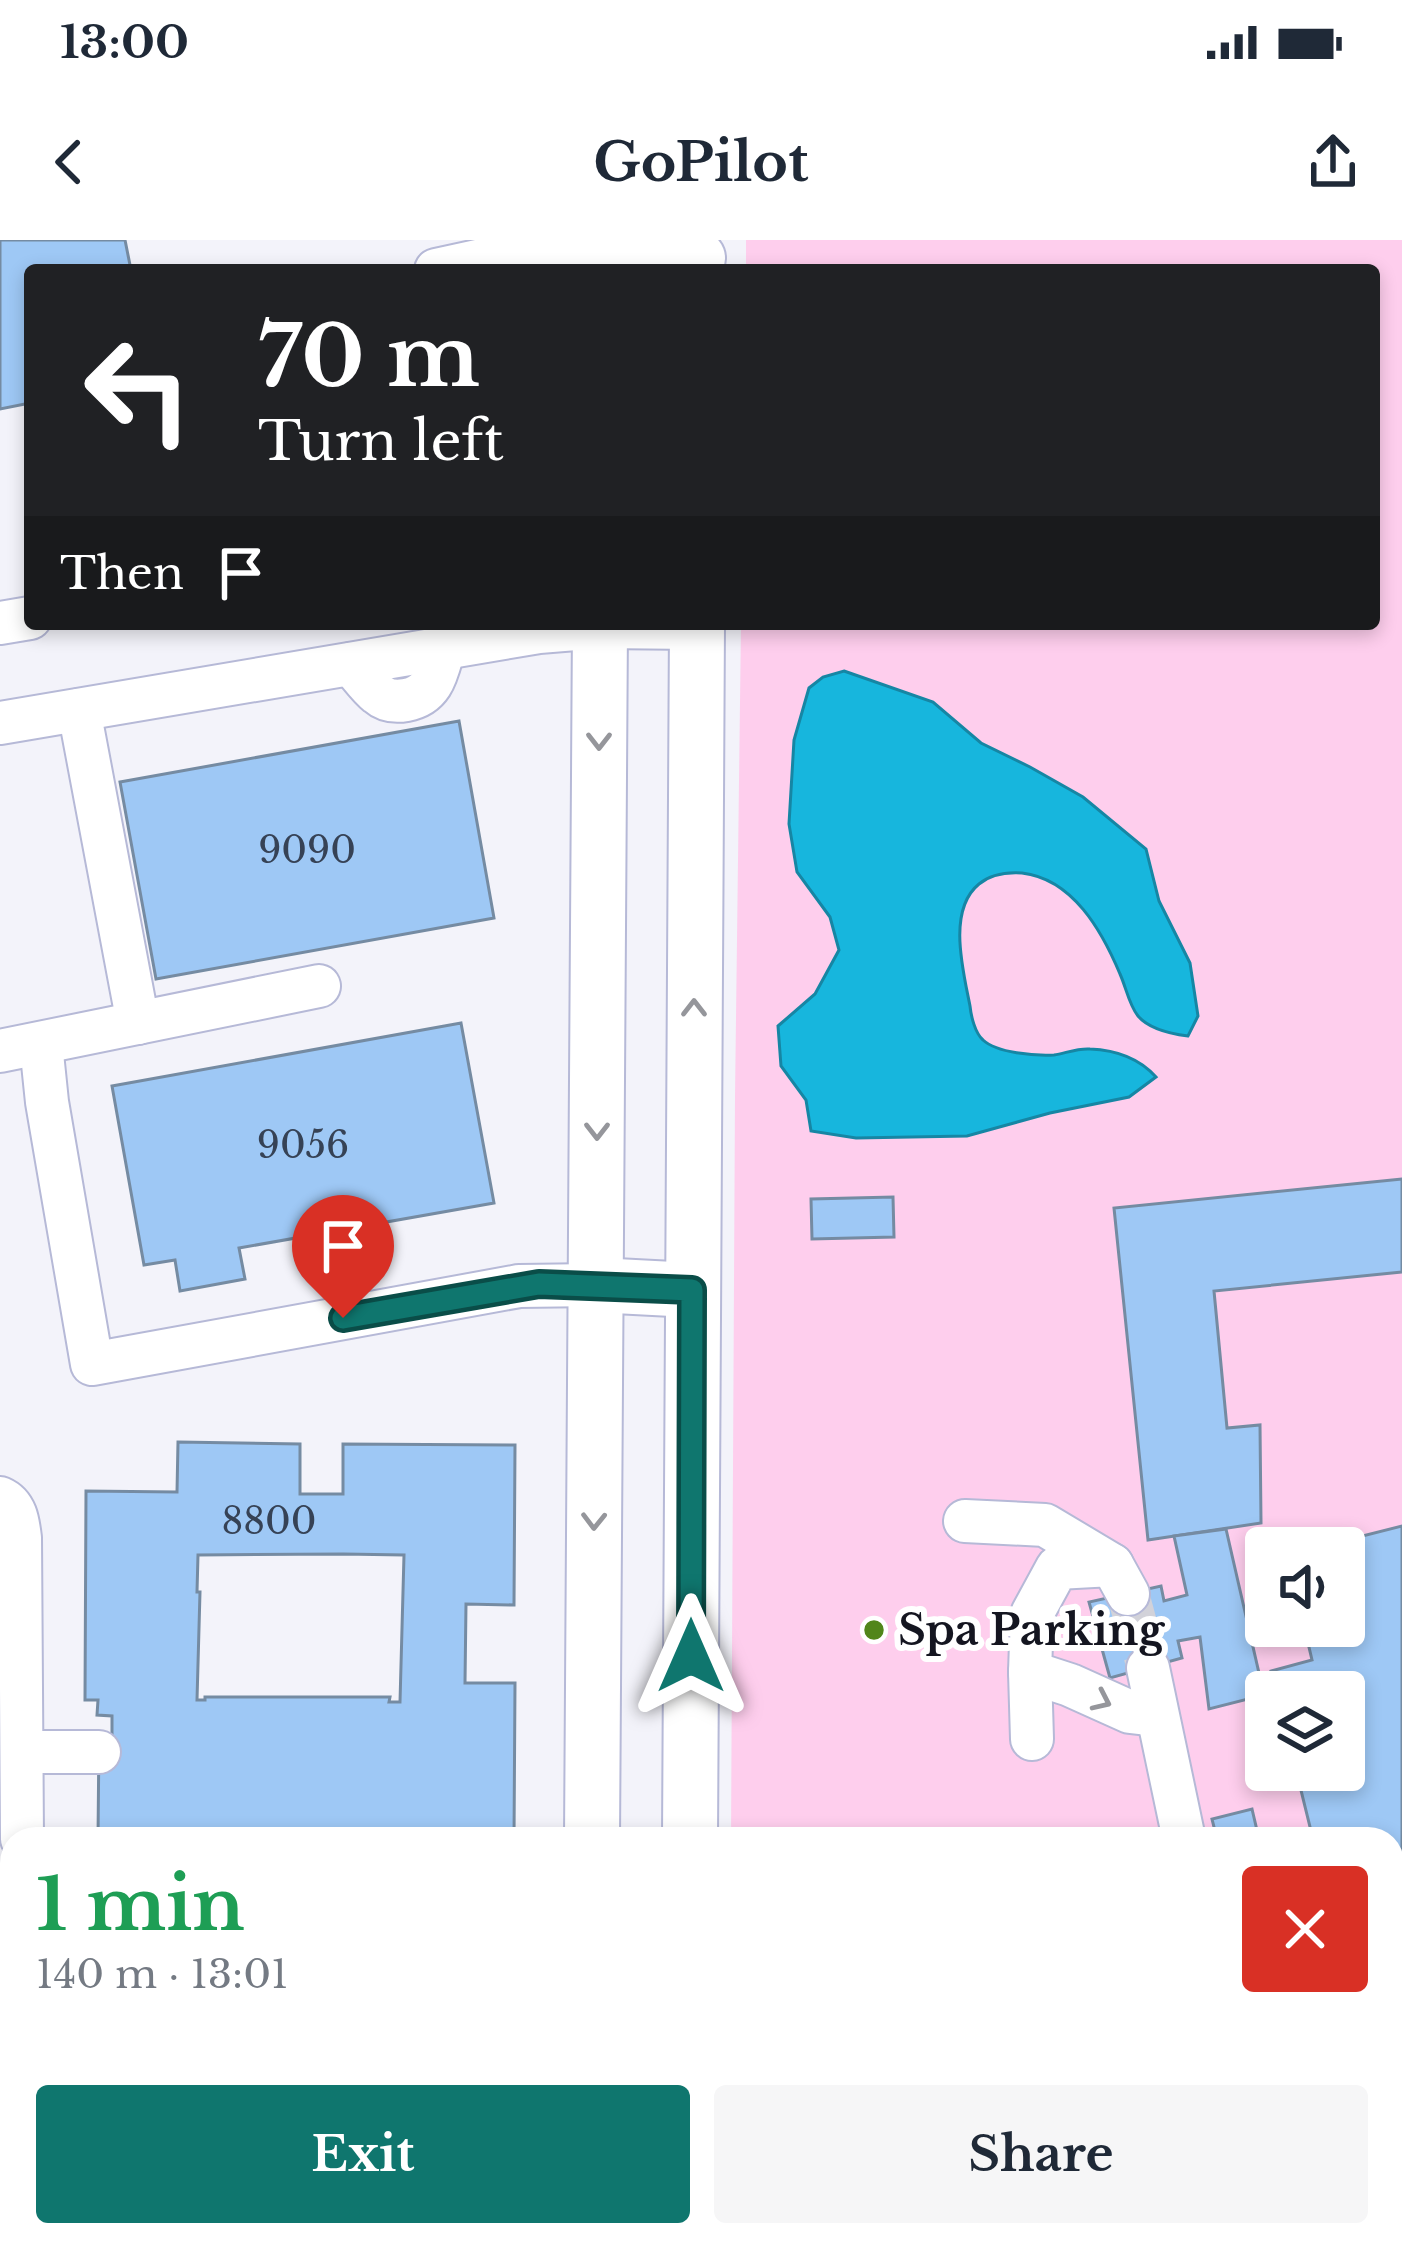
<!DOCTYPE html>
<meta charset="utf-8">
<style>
body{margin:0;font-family:"Libre Baskerville",serif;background:#f6f6f7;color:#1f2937;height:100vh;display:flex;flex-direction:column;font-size:45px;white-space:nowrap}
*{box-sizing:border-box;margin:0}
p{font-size:39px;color:#747a83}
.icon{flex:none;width:66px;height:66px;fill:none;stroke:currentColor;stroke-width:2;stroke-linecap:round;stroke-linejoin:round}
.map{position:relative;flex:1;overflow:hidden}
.drawer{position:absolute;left:0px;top:1587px;width:1404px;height:420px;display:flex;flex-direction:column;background:#fff;border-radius:36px 36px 0 0;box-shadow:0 6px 18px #0003}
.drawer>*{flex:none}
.top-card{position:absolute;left:24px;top:24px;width:1356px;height:366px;border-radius:12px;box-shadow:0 6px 18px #0003;background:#202124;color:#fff;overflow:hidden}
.buttons{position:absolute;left:1245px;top:1287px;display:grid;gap:24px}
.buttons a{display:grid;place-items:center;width:120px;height:120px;border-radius:12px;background:#fff;box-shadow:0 6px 18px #0003;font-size:60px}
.pin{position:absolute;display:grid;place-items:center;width:102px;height:102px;color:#fff;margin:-123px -51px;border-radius:50% 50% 50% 0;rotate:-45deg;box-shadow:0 0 12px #0007}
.pin .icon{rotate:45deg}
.me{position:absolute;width:132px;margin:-66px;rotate:0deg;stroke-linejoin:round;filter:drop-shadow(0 0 9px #0008)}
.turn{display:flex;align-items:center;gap:42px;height:252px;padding:0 36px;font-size:54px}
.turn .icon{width:156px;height:156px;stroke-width:2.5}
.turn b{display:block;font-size:84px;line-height:102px}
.then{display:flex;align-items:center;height:114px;padding:0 36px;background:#0003;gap:24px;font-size:45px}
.round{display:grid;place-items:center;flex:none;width:126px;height:126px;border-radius:12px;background:#f6f6f7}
.headline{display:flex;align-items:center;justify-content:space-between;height:204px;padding:0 36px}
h1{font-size:72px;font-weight:700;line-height:90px;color:#1e9e55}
.button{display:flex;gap:24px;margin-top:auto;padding:24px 36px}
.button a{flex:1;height:138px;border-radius:12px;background:#0f766e;color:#fff;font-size:48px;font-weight:700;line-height:138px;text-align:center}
.button a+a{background:#f6f6f7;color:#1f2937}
.status{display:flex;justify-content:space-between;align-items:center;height:84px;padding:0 60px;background:#fff;direction:ltr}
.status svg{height:33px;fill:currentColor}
header{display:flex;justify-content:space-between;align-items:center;height:156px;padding:0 36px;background:#fff;font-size:54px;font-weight:700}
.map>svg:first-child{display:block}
.green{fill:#feceed;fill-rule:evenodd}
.water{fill:#17b6dd;stroke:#1686a4;stroke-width:3}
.building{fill:#9ec8f5;stroke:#758ba2;stroke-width:3;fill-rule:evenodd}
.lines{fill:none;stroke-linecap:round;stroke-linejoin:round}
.minor-tunnel{stroke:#d2d2d9;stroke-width:42;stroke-dasharray:42 21;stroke-linecap:butt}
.minor-casing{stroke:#b6b9d7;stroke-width:46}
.major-casing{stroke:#b6b9d7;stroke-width:58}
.minor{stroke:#fff;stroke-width:42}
.major{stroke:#fff;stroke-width:54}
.oneway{stroke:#95969b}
.route-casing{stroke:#0a4d48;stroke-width:30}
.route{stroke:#0f766e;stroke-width:21}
.poi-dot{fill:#51851a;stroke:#fff;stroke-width:4.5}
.labels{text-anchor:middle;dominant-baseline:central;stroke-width:12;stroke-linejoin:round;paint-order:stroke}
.number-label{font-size:36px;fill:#364255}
.poi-label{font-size:42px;font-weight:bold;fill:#141520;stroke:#fff;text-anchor:start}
</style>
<div class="status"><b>13:00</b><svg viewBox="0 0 49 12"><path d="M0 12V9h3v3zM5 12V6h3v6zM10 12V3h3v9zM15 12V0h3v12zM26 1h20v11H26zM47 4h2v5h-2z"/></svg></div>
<header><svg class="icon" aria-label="back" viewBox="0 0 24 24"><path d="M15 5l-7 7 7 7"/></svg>GoPilot<svg class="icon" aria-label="share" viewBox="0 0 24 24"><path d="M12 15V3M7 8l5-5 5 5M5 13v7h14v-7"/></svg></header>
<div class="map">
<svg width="1402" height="2007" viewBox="0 0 1402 2007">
<rect width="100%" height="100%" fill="#f3f3fa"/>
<path class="green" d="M746,0H1402V2007H729V1995H1392V1599H731L735,857L741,384H1374V30H746ZM1266,1308H1344V1386H1266ZM1266,1452H1344V1530H1266Z"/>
<path class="water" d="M844,431L933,462L981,503L1030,527L1083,557L1146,609L1159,661L1190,723L1198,776L1188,796C1172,794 1149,789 1138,776C1129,765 1126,747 1120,734C1102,691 1073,639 1022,633C1007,632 991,634 979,644C947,670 963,730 970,766C971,776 975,793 983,800C997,813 1035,816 1054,815C1066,813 1078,808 1090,809C1115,810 1139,818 1156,837L1129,857L1050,873L967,896L856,898L811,891L806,860L781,826L778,786L815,754L839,710L830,677L797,632L789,584L794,500L809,448L823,437Z"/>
<g class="building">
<polygon points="0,0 125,0 131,30 30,30 30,163 0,169"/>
<polygon points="459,481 494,678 156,739 120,542"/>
<polygon points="461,783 494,963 239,1008 245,1039 180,1051 175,1020 144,1025 112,846"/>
<polygon points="1402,939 1402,1032 1214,1051 1227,1188 1260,1185 1261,1283 1148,1300 1114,968"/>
<polygon points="893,957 894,997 812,999 811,959"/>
<path d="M178,1202L300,1204V1254H343V1204L515,1205L514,1365L466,1364L465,1443H515L514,1599H98L99,1494H112V1476L97,1475L98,1460H85L86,1251L177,1252ZM343,1314L404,1315L400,1462H389L390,1457H205V1460H197L200,1352H197L198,1315Z"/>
<polygon points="1402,1286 1402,1716 1392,1676 1392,1599 1313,1599 1296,1530 1344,1530 1344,1452 1276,1452 1271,1431 1312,1420 1304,1386 1344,1386 1344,1308 1315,1308"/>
<polygon points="1226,1289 1264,1455 1209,1469 1200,1397 1178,1401 1182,1418 1110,1438 1089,1362 1161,1346 1164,1361 1187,1355 1174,1296"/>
<polygon points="1252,1569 1259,1599 1217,1599 1212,1579"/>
<polygon points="0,1924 12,1933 12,1995 100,1995 117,2007 0,2007"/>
<polygon points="1304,1995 1376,1995 1377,1996 1306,2006"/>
</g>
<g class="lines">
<polyline class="minor-tunnel" points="1128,1354 1148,1428"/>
<g class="minor-casing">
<g id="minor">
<polyline points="436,30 505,15 602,14"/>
<polyline points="0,383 30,378"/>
<path d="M351,424C360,434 368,446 378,454C386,461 395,462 406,460C434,455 437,432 444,408"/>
<polyline points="79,470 138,783"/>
<polyline points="0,483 539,392 600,387 697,388"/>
<polyline points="41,804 47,862 92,1124 519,1046 596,1045"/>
<polyline points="0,811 319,746"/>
<path d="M0,1258C16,1265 18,1281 20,1298L22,1599"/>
<polyline points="965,1281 1045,1285 1112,1325 1128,1354"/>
<polyline points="1112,1325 1057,1328 1032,1374 1030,1432 1070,1445 1130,1472 1156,1475"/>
<polyline points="1148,1428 1184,1599"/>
<polyline points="1030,1432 1032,1499"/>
<polyline points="22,1512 99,1512"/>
<polyline points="0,1753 12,1736"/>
<polyline points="0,1833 12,1842"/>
<polyline points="217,1995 222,2007"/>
<polyline points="261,1995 280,2007"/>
<polyline points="1015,1995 1027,2007"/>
<polyline points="341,2007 391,1998 450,2003"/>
<polyline points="826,2007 830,1995"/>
<polyline points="970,2007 979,1995"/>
</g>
</g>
<g class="major-casing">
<g id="major">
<polyline points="602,14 698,18"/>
<polyline points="596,1045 692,1050"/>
<polyline points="592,1599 600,384"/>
<polyline points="690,1599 697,384"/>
<polyline points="591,2007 591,1995"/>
<polyline points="688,2007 688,1995"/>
</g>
</g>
<use href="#minor" class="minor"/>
<use href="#major" class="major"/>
</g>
<defs><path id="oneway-chevron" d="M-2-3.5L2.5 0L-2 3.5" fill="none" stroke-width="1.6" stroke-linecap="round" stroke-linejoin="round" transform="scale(3)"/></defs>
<g class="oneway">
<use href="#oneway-chevron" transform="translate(599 501) rotate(90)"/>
<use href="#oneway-chevron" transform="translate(694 768) rotate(-90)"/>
<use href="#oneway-chevron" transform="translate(597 891) rotate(90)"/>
<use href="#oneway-chevron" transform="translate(594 1281) rotate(91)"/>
<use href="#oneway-chevron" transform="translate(1102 1461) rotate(25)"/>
</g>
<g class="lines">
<g class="route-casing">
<polyline id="route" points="343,1078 539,1044 692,1050 691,1416"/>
</g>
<use href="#route" class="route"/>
</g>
<circle class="poi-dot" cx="874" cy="1390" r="12"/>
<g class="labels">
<g class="number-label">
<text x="307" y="610">9090</text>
<text x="303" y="905">9056</text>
<text x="269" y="1281">8800</text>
</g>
<g class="poi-label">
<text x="898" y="1390">Spa Parking</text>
</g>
</g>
</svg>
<div class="buttons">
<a><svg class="icon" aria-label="sound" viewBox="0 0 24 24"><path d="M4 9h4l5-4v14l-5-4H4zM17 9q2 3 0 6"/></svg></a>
<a><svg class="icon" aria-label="layers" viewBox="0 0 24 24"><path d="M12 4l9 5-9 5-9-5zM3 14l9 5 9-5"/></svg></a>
</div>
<div class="pin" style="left:343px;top:1078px;background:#d93025"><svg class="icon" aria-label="arrive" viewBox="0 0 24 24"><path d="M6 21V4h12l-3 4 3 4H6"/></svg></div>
<svg class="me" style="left:691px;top:1416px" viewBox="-20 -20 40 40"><path d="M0-17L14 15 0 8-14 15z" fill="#0f766e" stroke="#fff" stroke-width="4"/></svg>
<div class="top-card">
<div class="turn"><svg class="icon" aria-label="left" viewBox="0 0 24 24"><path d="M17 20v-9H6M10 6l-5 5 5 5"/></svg><div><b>70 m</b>Turn left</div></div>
<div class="then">Then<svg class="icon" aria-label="arrive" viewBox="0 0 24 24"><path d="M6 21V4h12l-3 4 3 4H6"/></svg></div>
</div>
<section class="drawer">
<div class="headline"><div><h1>1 min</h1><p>140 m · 13:01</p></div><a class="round" style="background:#d93025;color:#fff"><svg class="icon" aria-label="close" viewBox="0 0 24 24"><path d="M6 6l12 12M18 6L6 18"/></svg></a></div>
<div class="button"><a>Exit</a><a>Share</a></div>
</section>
</div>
